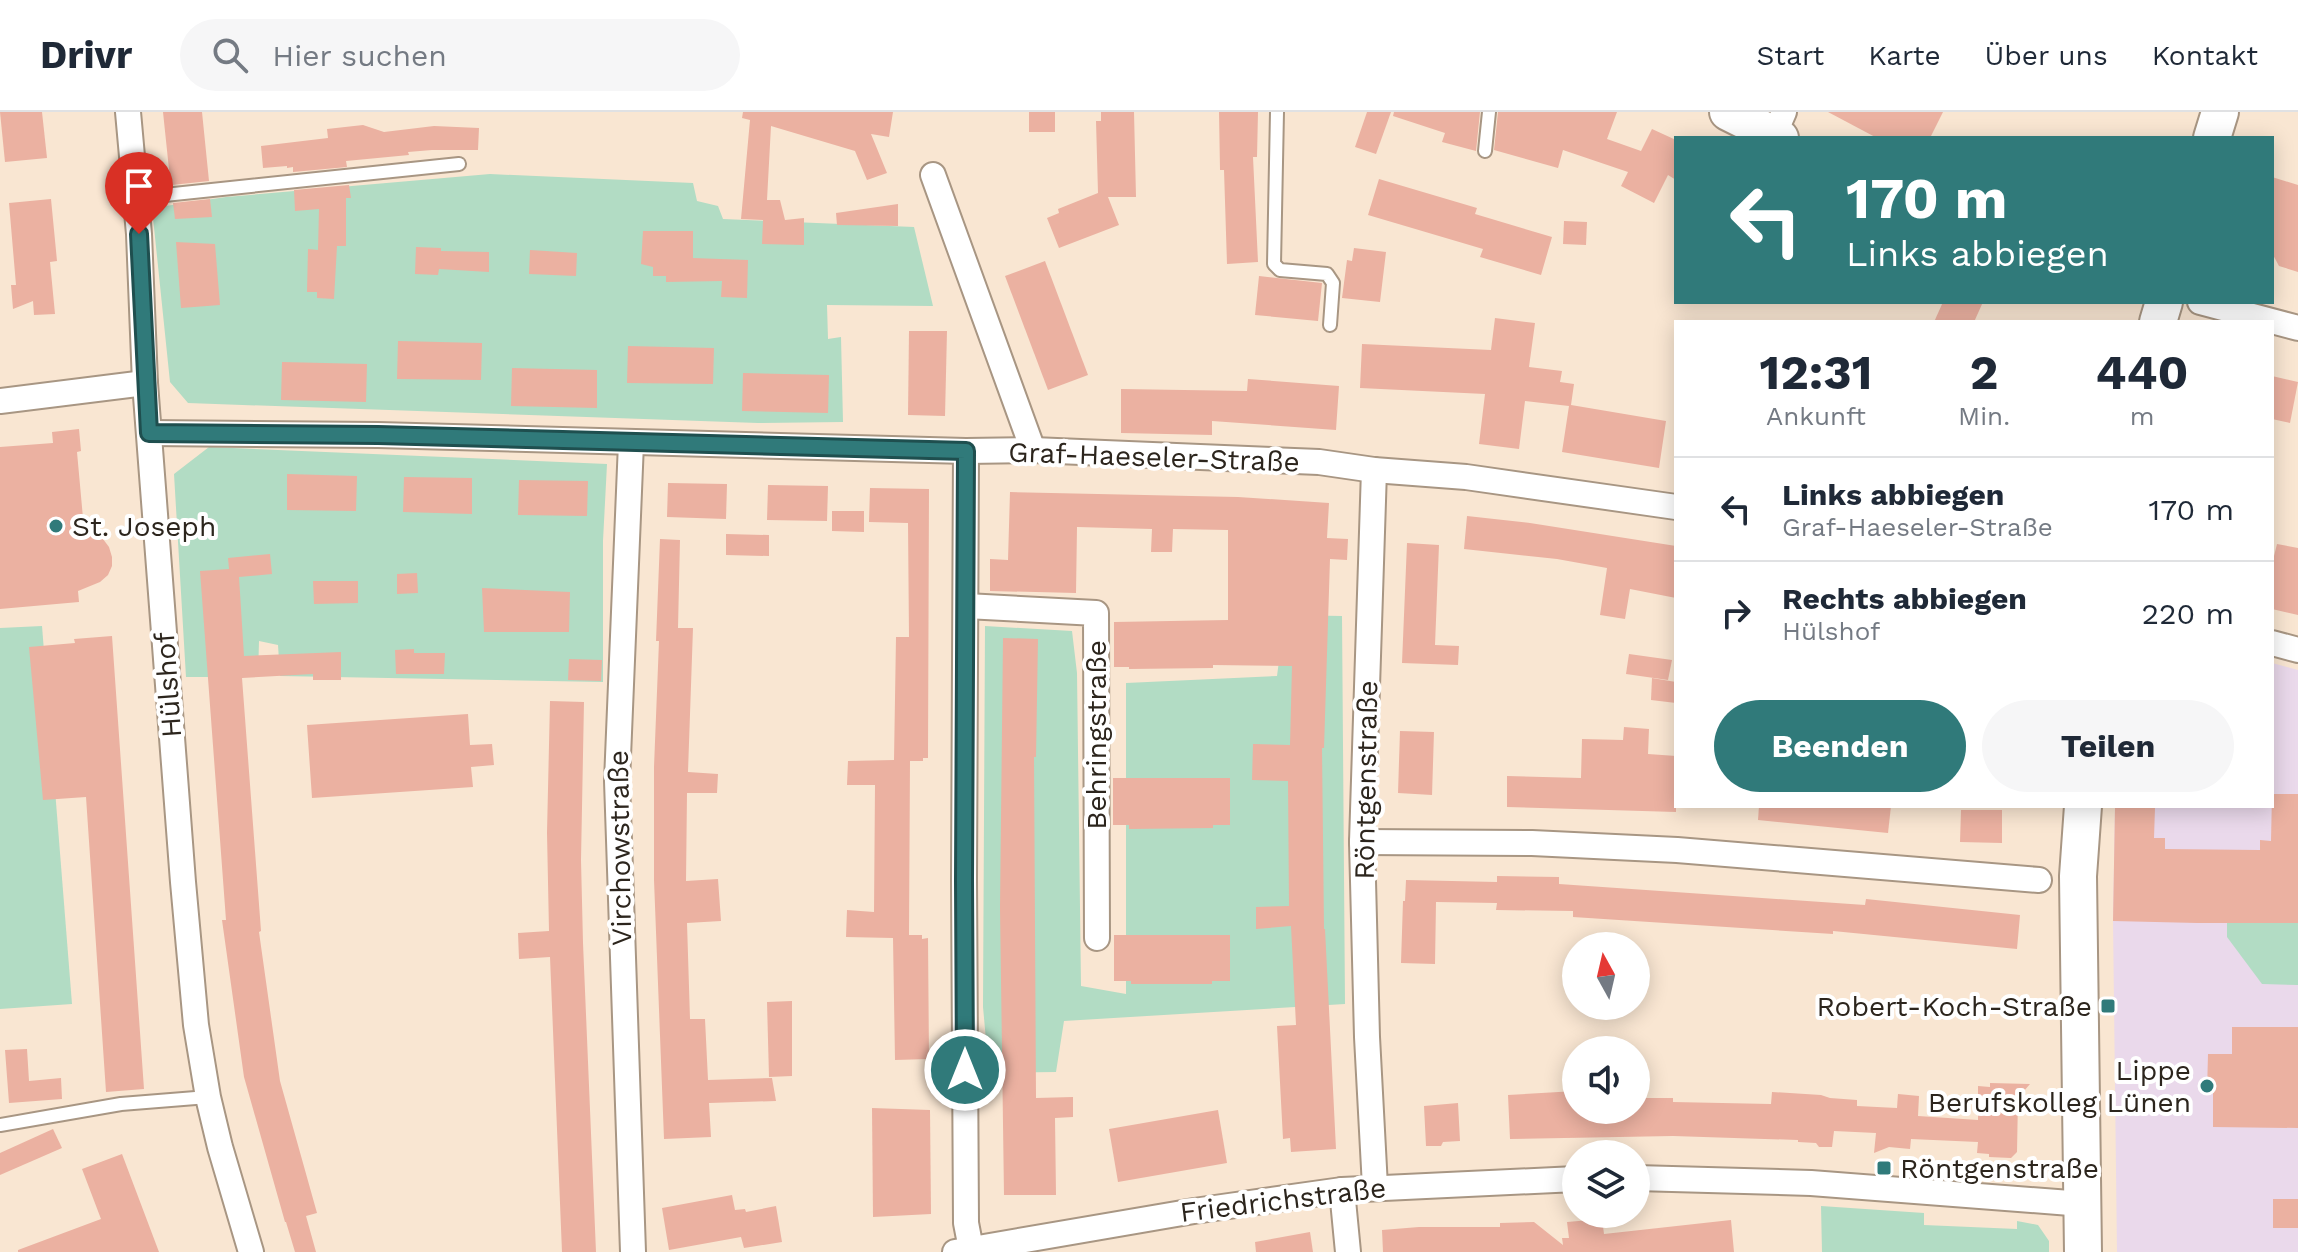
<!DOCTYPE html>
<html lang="de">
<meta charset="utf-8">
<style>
body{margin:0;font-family:"Work Sans",sans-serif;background:#f6f6f7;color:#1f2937;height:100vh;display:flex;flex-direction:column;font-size:30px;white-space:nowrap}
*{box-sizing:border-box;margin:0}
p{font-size:26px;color:#747a83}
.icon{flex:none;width:44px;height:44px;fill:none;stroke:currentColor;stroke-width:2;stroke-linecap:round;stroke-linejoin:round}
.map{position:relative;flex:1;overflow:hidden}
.drawer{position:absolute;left:1674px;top:208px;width:600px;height:488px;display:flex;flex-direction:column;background:#fff;border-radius:0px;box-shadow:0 4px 20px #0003}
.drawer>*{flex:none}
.banner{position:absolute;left:1674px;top:24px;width:600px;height:168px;border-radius:0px;box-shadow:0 4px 20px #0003;background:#307a7a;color:#fff;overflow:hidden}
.needle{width:52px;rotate:352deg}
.controls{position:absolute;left:1562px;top:820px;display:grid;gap:16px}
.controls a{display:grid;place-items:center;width:88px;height:88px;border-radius:50%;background:#fff;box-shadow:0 4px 20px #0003;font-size:40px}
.pin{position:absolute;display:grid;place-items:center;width:68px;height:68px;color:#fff;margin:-82px -34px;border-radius:50% 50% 50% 0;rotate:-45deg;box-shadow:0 0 8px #0007}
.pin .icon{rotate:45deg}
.me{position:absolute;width:88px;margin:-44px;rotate:0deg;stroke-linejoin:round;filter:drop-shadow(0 0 6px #0008)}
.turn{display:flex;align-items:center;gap:28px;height:168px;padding:0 40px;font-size:36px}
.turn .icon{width:104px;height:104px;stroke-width:2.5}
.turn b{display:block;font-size:56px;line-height:68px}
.eta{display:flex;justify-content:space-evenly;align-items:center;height:136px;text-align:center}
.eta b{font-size:48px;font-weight:700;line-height:56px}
.action{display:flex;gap:16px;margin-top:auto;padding:16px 40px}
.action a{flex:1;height:92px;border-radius:48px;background:#307a7a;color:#fff;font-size:32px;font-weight:700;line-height:92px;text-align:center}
.action a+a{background:#f6f6f7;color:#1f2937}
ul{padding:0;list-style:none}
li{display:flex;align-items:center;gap:24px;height:104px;padding:0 40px;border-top:2px solid #e0e1e3}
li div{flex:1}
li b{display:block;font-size:30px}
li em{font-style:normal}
header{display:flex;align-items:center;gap:48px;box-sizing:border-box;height:112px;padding:0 40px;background:#fff;border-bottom:2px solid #e0e1e3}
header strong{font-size:38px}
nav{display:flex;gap:44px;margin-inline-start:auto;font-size:28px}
.search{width:560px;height:72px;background:#f6f6f7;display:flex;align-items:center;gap:20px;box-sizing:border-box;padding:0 28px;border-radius:44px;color:#747a83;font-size:30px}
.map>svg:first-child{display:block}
.education{fill:#ead9eb}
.green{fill:#b2dcc4}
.building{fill:#ebb1a1}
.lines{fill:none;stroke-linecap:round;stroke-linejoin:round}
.lane-casing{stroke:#a89683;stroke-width:16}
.street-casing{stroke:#a89683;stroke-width:28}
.secondary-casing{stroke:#a89683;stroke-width:40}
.lane{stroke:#fff;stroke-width:12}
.street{stroke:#fff;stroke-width:24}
.secondary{stroke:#fff;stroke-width:36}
.route-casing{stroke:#1f4f4f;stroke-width:20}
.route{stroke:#307a7a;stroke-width:14}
.poi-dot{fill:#307a7a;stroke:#fff;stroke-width:3}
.labels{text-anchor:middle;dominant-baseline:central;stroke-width:8;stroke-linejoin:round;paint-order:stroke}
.street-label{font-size:28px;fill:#2c251d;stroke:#fff}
.poi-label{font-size:28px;fill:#2c251d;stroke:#fff;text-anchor:start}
</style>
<header>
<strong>Drivr</strong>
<div class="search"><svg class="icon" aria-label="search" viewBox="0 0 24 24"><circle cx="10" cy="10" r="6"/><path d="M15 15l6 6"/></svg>Hier suchen</div>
<nav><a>Start</a><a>Karte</a><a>Über uns</a><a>Kontakt</a></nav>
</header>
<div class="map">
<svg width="2298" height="1140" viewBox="0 0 2298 1140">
<rect width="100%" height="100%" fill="#f9e6d2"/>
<polygon class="education" points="2272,551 2298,558 2298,1140 2117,1140 2113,809 2115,694 2272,694"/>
<g class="green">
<polygon points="490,62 693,71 697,89 718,94 723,107 914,115 933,194 827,193 828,227 841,225 843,310 758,311 188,291 170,270 152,96 226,85"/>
<polygon points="209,335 607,352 603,429 603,570 280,564 278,533 259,529 258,565 186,565 174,362"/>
<polygon points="1285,503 1342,504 1345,892 1064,909 1056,960 989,961 983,895 985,514 1072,519 1077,561 1081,874 1126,882 1126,571 1277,564"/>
<polygon points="42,514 72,892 0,897 0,516"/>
<polygon points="2227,810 2298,811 2298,873 2262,872 2227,825"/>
<polygon points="1821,1094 1924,1101 1924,1113 2017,1117 2017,1109 2038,1113 2049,1129 2049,1140 1822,1140"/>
</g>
<g class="building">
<polygon points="0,0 42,0 47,46 5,50"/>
<polygon points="163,0 202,0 209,69 172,73 172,67 170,67"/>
<polygon points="743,0 893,0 889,25 871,22 887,61 867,68 855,39 771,14 767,88 780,88 785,108 804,106 804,133 762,132 763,108 741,107 750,8 742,6"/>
<rect x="1029" y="0" width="26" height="20"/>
<polygon points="1101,0 1134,0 1136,85 1108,85 1119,113 1059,136 1047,106 1059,101 1058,97 1098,81 1096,9 1101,9"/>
<polygon points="1219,0 1258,0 1257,45 1253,45 1258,150 1227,152 1224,58 1220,58"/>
<polygon points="1367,0 1391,0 1376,42 1355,35"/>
<polygon points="1394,0 1480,0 1476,39 1442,30 1445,21 1393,4"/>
<polygon points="1498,0 1617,0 1607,27 1641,39 1652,17 1676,28 1676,68 1668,63 1654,91 1621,74 1628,60 1563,38 1558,56 1494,38"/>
<polygon points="1828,0 1943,0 1930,26 1877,26"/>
<polygon points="363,13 384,20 434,14 479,16 478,38 432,38 408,40 409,43 346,49 347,55 293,60 293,55 287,56 287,54 263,56 261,34 328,26 327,17"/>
<polygon points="2272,65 2298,73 2298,160 2279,154 2272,141"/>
<polygon points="1379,67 1477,96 1475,102 1552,125 1541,163 1480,145 1483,137 1368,103"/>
<polygon points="349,73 351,86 346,86 346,134 337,134 334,187 317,186 317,180 307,180 308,137 318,138 319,97 295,99 294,78"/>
<polygon points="51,87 57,149 50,150 55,202 34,203 33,189 13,197 11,173 16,173 9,91"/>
<polygon points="210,87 212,105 175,107 173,91"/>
<polygon points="898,92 898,114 837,113 836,101"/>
<polygon points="1564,109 1587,110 1586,133 1563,132"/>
<polygon points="643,119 693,119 693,146 748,148 747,186 721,185 722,169 666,170 666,164 653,164 653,155 641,152"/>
<polygon points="176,130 215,132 220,193 181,196"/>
<polygon points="416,135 441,136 441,139 489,140 489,160 439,157 438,163 415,162"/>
<polygon points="1354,136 1386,140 1380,190 1342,186 1347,148 1352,149"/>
<polygon points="530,138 577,141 576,164 529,162"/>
<polygon points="1045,149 1088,263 1048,278 1005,164"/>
<polygon points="1259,164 1322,171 1318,209 1255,203"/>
<polygon points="1943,190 1983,190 1974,210 1934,210"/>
<polygon points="1495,206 1535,211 1529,255 1562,259 1560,270 1574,272 1571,293 1666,309 1659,356 1562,340 1569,294 1525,289 1519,337 1479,332 1485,282 1360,276 1362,232 1491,238"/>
<polygon points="909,219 947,219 945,304 908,303"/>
<polygon points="398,229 482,231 481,268 397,267"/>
<polygon points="628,234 714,236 713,272 627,271"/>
<polygon points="282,250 367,252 366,290 281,288"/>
<polygon points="512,256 597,258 597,296 511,294"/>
<polygon points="743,261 829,263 828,301 742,299"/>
<polygon points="2272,264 2298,270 2290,311 2272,307"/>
<polygon points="1248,267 1339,274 1336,318 1212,309 1212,323 1121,321 1121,277 1247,279"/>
<polygon points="79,317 81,339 77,340 84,417 103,427 109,435 112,445 112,454 108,463 100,470 78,479 79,490 0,497 0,335 53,331 52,320"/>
<polygon points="287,362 357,364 356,399 287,398"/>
<polygon points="404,365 472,366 472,402 403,400"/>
<polygon points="519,368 588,369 587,404 518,403"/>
<polygon points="668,371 727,372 726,407 667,405"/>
<polygon points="768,373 828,374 827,409 767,408"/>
<polygon points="870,376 929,377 928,646 923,646 923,649 910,649 909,823 922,823 922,827 928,826 929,947 895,948 893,826 846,825 847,798 874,800 875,673 847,673 848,649 894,648 896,525 909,525 908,411 869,410"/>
<polygon points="1010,380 1238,385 1329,391 1327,426 1348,427 1347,448 1330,447 1324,636 1322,636 1324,817 1325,817 1336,1037 1291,1040 1290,1026 1283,1027 1277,914 1296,913 1291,814 1256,817 1256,795 1289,794 1288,669 1252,668 1253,632 1290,633 1292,554 1213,553 1213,556 1129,557 1129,555 1114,555 1114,510 1228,508 1228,418 1173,417 1172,440 1151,440 1152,417 1077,415 1076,481 990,479 990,447 1008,448"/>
<polygon points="832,399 864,399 864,420 832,419"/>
<polygon points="1467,404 1530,411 1676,434 1676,486 1630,477 1625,507 1600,503 1607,456 1557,447 1464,437"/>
<polygon points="726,422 769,423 769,444 726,443"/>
<polygon points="660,427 680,428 678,516 693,516 688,660 718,662 717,681 687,681 686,769 718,767 721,809 687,811 690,907 705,907 708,968 772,966 776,989 709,991 711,1025 664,1027 654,768 654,655 659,529 656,529"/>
<polygon points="1407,431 1439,433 1435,533 1459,534 1458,553 1402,551"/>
<polygon points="2277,432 2298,436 2298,503 2272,497 2272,452"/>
<polygon points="270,442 272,462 239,465 244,544 341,540 341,568 313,568 313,562 242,566 261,819 259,820 280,969 317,1101 306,1104 316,1140 295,1140 286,1110 285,1110 244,965 222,808 226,808 200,459 229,457 228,446"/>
<polygon points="417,461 418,481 397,482 397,462"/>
<polygon points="313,469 358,469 358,491 314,492"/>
<polygon points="482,476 570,480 569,520 484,520"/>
<polygon points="112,524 144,977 106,980 86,685 43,688 29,535 75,531 74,527"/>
<polygon points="1003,526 1038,527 1036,645 1034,645 1036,986 1073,985 1073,1005 1055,1006 1056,1083 1004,1083 1000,796"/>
<polygon points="414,537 414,541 445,541 444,562 396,562 395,538"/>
<polygon points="1629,542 1672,548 1668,568 1626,562"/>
<polygon points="569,547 602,548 601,569 568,568"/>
<polygon points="1652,566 1676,570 1676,591 1651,588"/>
<polygon points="550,589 584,590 581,748 583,831 596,1140 562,1140 550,845 519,847 518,821 549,819 547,721"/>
<polygon points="468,602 470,633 492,632 494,653 471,655 473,675 312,686 307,613"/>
<polygon points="1624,615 1649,617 1648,642 1676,644 1676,700 1507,695 1507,664 1581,666 1582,627 1623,628"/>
<polygon points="1400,619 1434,620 1432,683 1398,681"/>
<polygon points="1113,666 1230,666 1230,713 1213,713 1213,716 1129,717 1129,713 1113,713"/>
<polygon points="2272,682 2298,682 2298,811 2197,811 2113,809 2115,695 2155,696 2154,726 2165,726 2165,737 2260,738 2260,728 2271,729"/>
<polygon points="1759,694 1891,694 1888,721 1758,708"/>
<polygon points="1961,698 2002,698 2002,731 1960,730"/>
<polygon points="1497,764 1559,765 1559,772 1865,793 1866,787 2020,803 2017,837 1833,819 1833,822 1573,805 1573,799 1496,798 1497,791 1436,790 1435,852 1401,851 1403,789 1405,789 1406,768 1497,770"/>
<polygon points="1114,823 1230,823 1230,869 1212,869 1212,872 1131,872 1131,869 1114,869"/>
<polygon points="792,889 792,964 769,965 767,890"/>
<polygon points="2232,915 2298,915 2298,1016 2213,1015 2213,980 2207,980 2208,942 2232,942"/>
<polygon points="27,937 29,969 61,966 62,987 9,991 5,938"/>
<polygon points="1990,971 2030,972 2018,986 2017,1040 2011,1046 1989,1045 1989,1042 1977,1041 1978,1030 1911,1027 1910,1037 1889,1035 1874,1041 1876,1021 1834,1019 1832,1035 1819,1035 1816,1031 1798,1030 1798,1028 1673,1024 1510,1027 1508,983 1576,979 1576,998 1636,998 1636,986 1673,986 1673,990 1771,992 1772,980 1821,983 1830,986 1857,988 1857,994 1897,996 1898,982 1919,984 1918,1004 1978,1008 1978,974 1990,975"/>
<polygon points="1458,991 1460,1029 1443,1030 1441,1034 1426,1034 1424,994"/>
<polygon points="872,996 930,998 931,1102 873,1105"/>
<polygon points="1218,998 1227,1051 1118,1070 1109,1017"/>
<polygon points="53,1017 62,1036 0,1063 0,1041"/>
<polygon points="122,1042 159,1140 18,1140 18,1138 101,1107 82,1057"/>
<polygon points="732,1083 735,1098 745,1097 746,1100 776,1094 782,1130 744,1136 741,1125 669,1138 662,1096"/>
<rect x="2273" y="1087" width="25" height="29"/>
<polygon points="1602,1107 1604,1122 1731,1108 1734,1140 1383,1140 1382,1118 1419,1115 1500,1115 1500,1111 1534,1110 1563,1133 1562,1126 1569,1126 1567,1110"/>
<polygon points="1310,1120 1313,1140 1256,1140 1255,1130"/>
</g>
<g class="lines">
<g class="lane-casing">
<g id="lane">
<polyline points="1277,0 1274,152 1280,158 1327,162 1333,171 1330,213"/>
<polyline points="1485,39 1489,0"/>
<polyline points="136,86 459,52"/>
<polyline points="0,1013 121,992 208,985"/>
</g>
</g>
<g class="street-casing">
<g id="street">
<polyline points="128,0 139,122 145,271 183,770 196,913 208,985 220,1035 251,1140"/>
<polyline points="1774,23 1784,0"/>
<polyline points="933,63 1033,338"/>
<polyline points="2200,190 2298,216"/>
<polyline points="0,289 145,271"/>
<polyline points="149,321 378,323 966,339 1033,338 1319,350 1374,358 1466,365 1676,395"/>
<polyline points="631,331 617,669 633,1140"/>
<polyline points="966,339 964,768 966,1111 971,1137"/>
<polyline points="1374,358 1362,730 1367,925 1375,1075"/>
<polyline points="966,494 1096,501 1097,826"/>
<polyline points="2272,531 2298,538"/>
<polyline points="1362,730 1532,731 1677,738 2039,768"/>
<polyline points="1636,1066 1811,1071 2083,1092"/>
<polyline points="1342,1078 1348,1140"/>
<polyline points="955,1140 1194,1099 1342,1078 1576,1067"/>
</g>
</g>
<g class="secondary-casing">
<g id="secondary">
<polyline points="1728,0 1780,26"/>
<polyline points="2212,26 2220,0"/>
<polyline points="2158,210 2164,190"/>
<polyline points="2083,1140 2078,764 2083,694"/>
</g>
</g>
<use href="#lane" class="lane"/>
<use href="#street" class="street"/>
<use href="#secondary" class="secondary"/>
</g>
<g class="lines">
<g class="route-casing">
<polyline id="route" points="139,122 149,321 378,323 966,339 964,768 965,958"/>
</g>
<use href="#route" class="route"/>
</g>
<g class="poi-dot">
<circle cx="56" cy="414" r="8"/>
<rect x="2100" y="886" width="16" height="16" rx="4"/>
<circle cx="2207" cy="974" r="8"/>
<rect x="1876" y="1048" width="16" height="16" rx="4"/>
</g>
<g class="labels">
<g class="street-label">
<text transform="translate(1154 345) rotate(2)">Graf-Haeseler-Straße</text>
<text transform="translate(168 573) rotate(-94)">Hülshof</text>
<text transform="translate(1096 623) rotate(-90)">Behringstraße</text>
<text transform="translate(1366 668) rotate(-89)">Röntgenstraße</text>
<text transform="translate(620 736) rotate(-91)">Virchowstraße</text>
<text transform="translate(1283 1088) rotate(-7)">Friedrichstraße</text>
</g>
<g class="poi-label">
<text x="72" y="414">St. Joseph</text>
<text x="2092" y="894" text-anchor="end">Robert-Koch-Straße</text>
<text x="2191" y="958" text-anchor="end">Lippe<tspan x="2191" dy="32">Berufskolleg Lünen</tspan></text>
<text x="1900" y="1056">Röntgenstraße</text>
</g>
</g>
</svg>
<div class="controls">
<a><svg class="needle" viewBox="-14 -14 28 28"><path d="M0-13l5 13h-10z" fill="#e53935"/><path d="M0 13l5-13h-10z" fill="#747a83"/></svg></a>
<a><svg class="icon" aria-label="sound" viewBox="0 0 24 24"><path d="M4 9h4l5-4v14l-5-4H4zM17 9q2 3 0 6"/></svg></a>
<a><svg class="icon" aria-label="layers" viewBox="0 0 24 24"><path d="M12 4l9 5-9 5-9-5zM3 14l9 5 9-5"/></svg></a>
</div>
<div class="pin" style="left:139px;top:122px;background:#d93025"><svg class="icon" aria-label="arrive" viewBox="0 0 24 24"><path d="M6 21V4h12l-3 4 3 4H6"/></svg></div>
<svg class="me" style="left:965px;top:958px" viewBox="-20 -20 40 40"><circle r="17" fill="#307a7a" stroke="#fff" stroke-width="3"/><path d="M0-11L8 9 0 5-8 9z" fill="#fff"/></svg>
<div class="banner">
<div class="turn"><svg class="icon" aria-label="left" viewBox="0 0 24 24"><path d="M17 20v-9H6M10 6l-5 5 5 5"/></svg><div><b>170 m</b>Links abbiegen</div></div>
</div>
<section class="drawer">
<div class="eta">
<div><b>12:31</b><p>Ankunft</p></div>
<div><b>2</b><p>Min.</p></div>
<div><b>440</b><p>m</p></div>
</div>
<ul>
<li><svg class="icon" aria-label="left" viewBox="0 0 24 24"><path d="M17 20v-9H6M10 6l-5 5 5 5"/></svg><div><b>Links abbiegen</b><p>Graf-Haeseler-Straße</p></div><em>170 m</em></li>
<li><svg class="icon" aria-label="right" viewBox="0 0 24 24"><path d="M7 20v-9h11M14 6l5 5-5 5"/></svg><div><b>Rechts abbiegen</b><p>Hülshof</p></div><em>220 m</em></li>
</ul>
<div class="action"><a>Beenden</a><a>Teilen</a></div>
</section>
</div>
